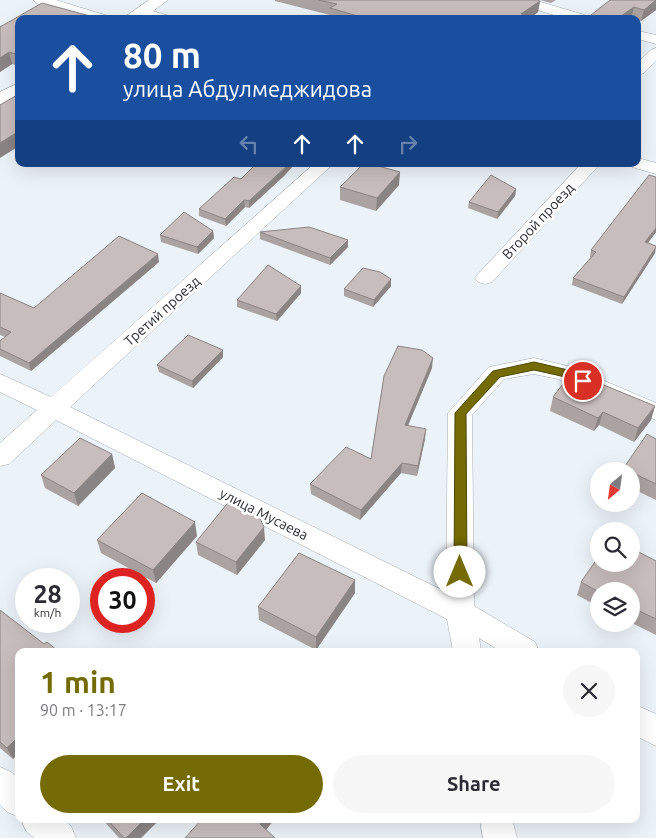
<!DOCTYPE html>
<meta charset="utf-8">
<style>
body{margin:0;font-family:Ubuntu,sans-serif;background:#f7f7f7;color:#2b2b33;height:100vh;display:flex;flex-direction:column;font-size:19px;white-space:nowrap}
*{box-sizing:border-box;margin:0}
p{font-size:16px;color:#7c7c81}
.icon{flex:none;width:28px;height:28px;fill:none;stroke:currentColor;stroke-width:2;stroke-linecap:round;stroke-linejoin:round}
.map{position:relative;flex:1;overflow:hidden}
.drawer{position:absolute;left:15px;top:648px;width:625px;height:175px;display:flex;flex-direction:column;background:#fff;border-radius:10px;box-shadow:0 5px 20px #0002}
.drawer>*{flex:none}
.hud{position:absolute;left:15px;top:15px;width:626px;height:152px;border-radius:10px;box-shadow:0 5px 20px #0002;background:#1a4fa0;color:#fff;overflow:hidden}
.needle{width:32px;rotate:209deg}
.fabs{position:absolute;left:590px;top:462px;display:grid;gap:10px}
.fabs a{display:grid;place-items:center;width:50px;height:50px;border-radius:50%;background:#fff;box-shadow:0 5px 20px #0002;font-size:25px}
.speed{position:absolute;left:15px;top:568px;display:flex;gap:10px;font-size:25px;font-weight:700;text-align:center}
.speed>*{display:grid;place-content:center;width:65px;height:65px;border-radius:50%;background:#fff;box-shadow:0 5px 20px #0002;line-height:1}
.speed small{font-size:12px;font-weight:400}
.speed .limit{border:8px solid #d22;background:#fff;color:#111}
.pin{position:absolute;display:grid;place-items:center;width:42px;height:42px;color:#fff;margin:-21px;border:2px solid #fff;border-radius:50%;box-shadow:0 1px 5px #0007}
.me{position:absolute;width:55px;margin:-28px;rotate:0deg;stroke-linejoin:round;filter:drop-shadow(0 0 4px #0008)}
.turn{display:flex;align-items:center;gap:18px;height:105px;padding:0 25px;font-size:22px}
.turn .icon{width:65px;height:65px;stroke-width:2.5}
.turn b{display:block;font-size:35px;line-height:42px}
.lanes{display:flex;align-items:center;height:48px;padding:0 25px;background:#0003;justify-content:center;gap:25px;direction:ltr}
.lanes .off{opacity:.35}
.round{display:grid;place-items:center;flex:none;width:52px;height:52px;border-radius:26px;background:#f7f7f7}
.overview{display:flex;align-items:center;justify-content:space-between;height:85px;padding:0 25px}
h1{font-size:30px;font-weight:600;line-height:38px;color:#746b04}
.cta{display:flex;gap:10px;margin-top:auto;padding:10px 25px}
.cta a{flex:1;height:58px;border-radius:30px;background:#746b04;color:#fff;font-size:20px;font-weight:600;line-height:58px;text-align:center}
.cta a+a{background:#f7f7f7;color:#2b2b33}
.map>svg:first-child{display:block}
.lines{fill:none;stroke-linecap:round;stroke-linejoin:round}
.minor-casing{stroke:#a7adb2;stroke-width:1}
.tertiary-casing{stroke:#a7adb2;stroke-width:1}
.minor{fill:#fff;fill-rule:evenodd}
.tertiary{fill:#fff;fill-rule:evenodd}
.wall{fill:#aba3a2}
.shaded-wall{fill:#8b8484}
.building{fill:#c7bdbc;stroke:#8b8484}
.route{fill:#746b04;stroke:#4b4603}
.labels{text-anchor:middle;dominant-baseline:central;stroke-width:5;stroke-linejoin:round;paint-order:stroke}
.street-label{font-size:14px;fill:#292b2e;stroke:#fff}
</style>
<div class="map">
<svg width="656" height="838" viewBox="0 0 656 838">
<rect width="100%" height="100%" fill="#ebf2f8"/>
<g class="lines">
<g class="minor-casing">
<g id="minor">
<polygon points="34,0 56,0 108,16 110,19 87,19 36,3"/>
<polygon points="512,0 534,0 588,16 590,19 567,19 514,3"/>
<path d="M141,8L170,16L172,19C160,19 142,22 134,12L136,9Z"/>
<polygon points="638,31 656,35 656,44 638,39"/>
<polygon points="656,48 656,61 644,73 638,75 638,62 651,50"/>
<polygon points="638,158 656,163 656,174 632,167 630,164 638,164"/>
<polygon points="314,164 333,164 70,407 446,592 448,413 489,367 534,358 572,367 656,403 656,420 558,379 534,374 504,379 472,415 474,606 535,642 539,651 500,651 479,638 481,651 453,651 447,619 56,420 9,464 0,466 0,443 37,410 0,392 0,374 51,397"/>
<polygon points="581,164 600,164 492,282 485,284 478,282 475,278 478,274"/>
<polygon points="636,705 656,714 656,746 636,736"/>
<polygon points="0,767 11,772 19,779 19,817 7,812 0,805"/>
<polygon points="21,819 63,819 71,826 76,838 34,838 26,831"/>
<polygon points="480,819 512,819 517,838 483,838"/>
</g>
</g>
<g class="tertiary-casing">
<g id="tertiary">
<polygon points="149,0 168,0 142,19 122,19"/>
<polygon points="19,83 19,96 0,106 0,92"/>
</g>
</g>
<use href="#minor" class="minor"/>
<use href="#tertiary" class="tertiary"/>
</g>
<g class="wall">
<polygon points="275,0 538,0 540,1 538,12 532,17 537,19 330,19 330,15 275,1"/>
<polygon points="540,0 556,0 551,3"/>
<polygon points="656,0 656,10 641,21 638,20 638,19 632,18 586,19"/>
<polygon points="19,19 19,66 12,64 0,72 0,27"/>
<polygon points="285,175 249,208 245,207 226,226 199,216 199,209 241,179"/>
<polygon points="399,185 376,211 340,200 340,187"/>
<polygon points="516,189 515,196 497,219 468,208 469,202"/>
<polygon points="213,231 214,238 198,254 161,242 160,235"/>
<polygon points="260,232 348,240 348,247 330,265 260,239"/>
<polygon points="656,232 648,243 655,253 622,304 572,285 573,278 591,257 590,257 591,250"/>
<polygon points="159,262 31,371 0,356 0,341 5,337 0,335 0,293 34,308"/>
<polygon points="391,279 391,286 373,307 344,296 344,289"/>
<polygon points="301,286 301,293 277,321 237,307 237,300"/>
<polygon points="223,350 223,357 193,388 159,372 157,365"/>
<polygon points="432,368 408,425 425,439 417,476 401,473 360,520 311,494 310,484 371,459"/>
<polygon points="553,397 655,406 651,420 634,442 599,425 594,431 550,411"/>
<polygon points="656,439 656,500 631,488 631,471 622,471 623,469"/>
<polygon points="112,454 115,468 78,506 45,488 41,475"/>
<polygon points="197,536 156,583 101,553 97,540"/>
<polygon points="265,540 237,575 198,555 196,542"/>
<polygon points="656,561 656,635 632,623 631,623 631,591 599,591 599,607 577,595 581,582"/>
<polygon points="355,580 355,593 316,650 259,620 258,607"/>
<polygon points="0,610 13,759 0,748"/>
<polygon points="102,819 160,819 141,838 119,838"/>
</g>
<g class="shaded-wall">
<polygon points="656,0 656,10 641,21 644,10"/>
<polygon points="540,1 538,12 529,19 521,14"/>
<polygon points="634,7 631,19 617,19"/>
<polygon points="9,52 12,64 0,72 0,58"/>
<polygon points="19,131 19,146 0,158 0,143"/>
<polygon points="289,164 295,164 285,175 249,208 249,201"/>
<polygon points="400,172 399,185 376,211 377,198"/>
<polygon points="516,189 515,196 497,219 498,212"/>
<polygon points="244,200 245,207 226,226 225,219"/>
<polygon points="656,228 656,232 643,249 645,242"/>
<polygon points="213,231 214,238 198,254 197,247"/>
<polygon points="348,240 348,247 330,265 330,258"/>
<polygon points="656,247 655,253 622,304 624,297"/>
<polygon points="158,254 159,262 31,371 29,363"/>
<polygon points="391,279 391,286 373,307 374,300"/>
<polygon points="301,286 301,293 277,321 276,314"/>
<polygon points="223,350 223,357 193,388 192,381"/>
<polygon points="433,358 432,368 404,435 405,425"/>
<polygon points="655,406 651,420 634,442 638,428"/>
<polygon points="603,412 599,425 594,431 598,418"/>
<polygon points="426,429 425,439 417,476 418,466"/>
<polygon points="112,454 115,468 78,506 74,493"/>
<polygon points="402,463 401,473 360,520 361,510"/>
<polygon points="195,522 197,536 156,583 153,570"/>
<polygon points="264,527 265,540 237,575 236,562"/>
<polygon points="355,580 355,593 316,650 316,637"/>
<polygon points="19,736 19,754 13,759 7,748"/>
<polygon points="145,819 160,819 141,838 126,838"/>
<polygon points="265,819 274,819 274,820 262,835 260,824"/>
</g>
<g class="building">
<polygon points="318,0 538,0 540,1 521,14 537,19 357,19 361,17 330,8 337,4"/>
<polygon points="610,0 656,0 644,10 634,7 617,19 586,19"/>
<polygon points="42,3 101,19 19,19 19,55 9,52 0,58 0,27"/>
<polygon points="19,94 19,131 0,143 0,105"/>
<polygon points="256,164 289,164 249,201 244,200 225,219 199,209 234,177 241,179"/>
<polygon points="363,164 371,164 400,172 377,198 340,187"/>
<polygon points="491,175 516,189 498,212 469,202"/>
<polygon points="649,175 656,177 656,228 645,242 656,246 656,247 624,297 573,278 596,252 591,250"/>
<polygon points="184,212 213,231 197,247 160,235"/>
<polygon points="309,227 348,240 330,258 260,232"/>
<polygon points="119,236 158,254 29,363 0,349 0,341 11,332 0,327 0,293 34,308"/>
<polygon points="268,265 301,286 276,314 237,300"/>
<polygon points="363,268 380,272 391,279 374,300 344,289"/>
<polygon points="188,335 223,350 192,381 157,365"/>
<polygon points="398,346 422,350 433,358 405,425 426,429 418,466 402,463 361,510 310,484 346,447 371,459 384,376"/>
<polygon points="572,372 655,406 638,428 603,412 598,418 553,397"/>
<polygon points="647,434 656,439 656,484 631,472 631,471 629,471 623,469"/>
<polygon points="80,438 112,454 74,493 41,475"/>
<polygon points="142,493 195,522 153,570 97,540"/>
<polygon points="231,499 257,512 264,527 236,562 196,542"/>
<polygon points="631,548 656,561 656,619 637,610 636,611 631,609 631,591 599,592 581,582 599,556 599,564 631,564"/>
<polygon points="299,553 355,580 316,637 258,607"/>
<polygon points="0,610 44,644 47,642 58,651 19,651 19,736 7,748 0,742"/>
<polygon points="107,819 145,819 126,838 124,838"/>
<polygon points="202,819 265,819 260,824 275,838 185,838"/>
</g>
<polygon class="route" points="534,362 568,370 586,378 588,381 583,385 561,376 534,370 500,377 466,414 467,572 465,576 460,578 456,576 454,572 455,413 493,371"/>
<g class="labels">
<g class="street-label">
<text transform="translate(538 221) rotate(-47)">Второй проезд</text>
<text transform="translate(162 311) rotate(-42)">Третий проезд</text>
<text transform="translate(264 514) rotate(27)">улица Мусаева</text>
</g>
</g>
</svg>
<div class="fabs">
<a><svg class="needle" viewBox="-14 -14 28 28"><path d="M0-13l5 13h-10z" fill="#e53935"/><path d="M0 13l5-13h-10z" fill="#7c7c81"/></svg></a>
<a><svg class="icon" aria-label="search" viewBox="0 0 24 24"><circle cx="10" cy="10" r="6"/><path d="M15 15l6 6"/></svg></a>
<a><svg class="icon" aria-label="layers" viewBox="0 0 24 24"><path d="M12 4l9 5-9 5-9-5zM3 14l9 5 9-5"/></svg></a>
</div>
<div class="speed"><div>28<small>km/h</small></div><div class="limit">30</div></div>
<div class="pin" style="left:583px;top:381px;background:#d93025"><svg class="icon" aria-label="arrive" viewBox="0 0 24 24"><path d="M6 21V4h12l-3 4 3 4H6"/></svg></div>
<svg class="me" style="left:460px;top:572px" viewBox="-20 -20 40 40"><circle r="19" fill="#fff"/><path d="M0-13L10 11 0 6-10 11z" fill="#746b04"/></svg>
<div class="hud">
<div class="turn"><svg class="icon" aria-label="ahead" viewBox="0 0 24 24"><path d="M12 20V5M6 11l6-6 6 6"/></svg><div><b>80 m</b>улица Абдулмеджидова</div></div>
<div class="lanes"><svg class="icon off" aria-label="left" viewBox="0 0 24 24"><path d="M17 20v-9H6M10 6l-5 5 5 5"/></svg><svg class="icon" aria-label="ahead" viewBox="0 0 24 24"><path d="M12 20V5M6 11l6-6 6 6"/></svg><svg class="icon" aria-label="ahead" viewBox="0 0 24 24"><path d="M12 20V5M6 11l6-6 6 6"/></svg><svg class="icon off" aria-label="right" viewBox="0 0 24 24"><path d="M7 20v-9h11M14 6l5 5-5 5"/></svg></div>
</div>
<section class="drawer">
<div class="overview"><div><h1>1 min</h1><p>90 m · 13:17</p></div><a class="round"><svg class="icon" aria-label="close" viewBox="0 0 24 24"><path d="M6 6l12 12M18 6L6 18"/></svg></a></div>
<div class="cta"><a>Exit</a><a>Share</a></div>
</section>
</div>
